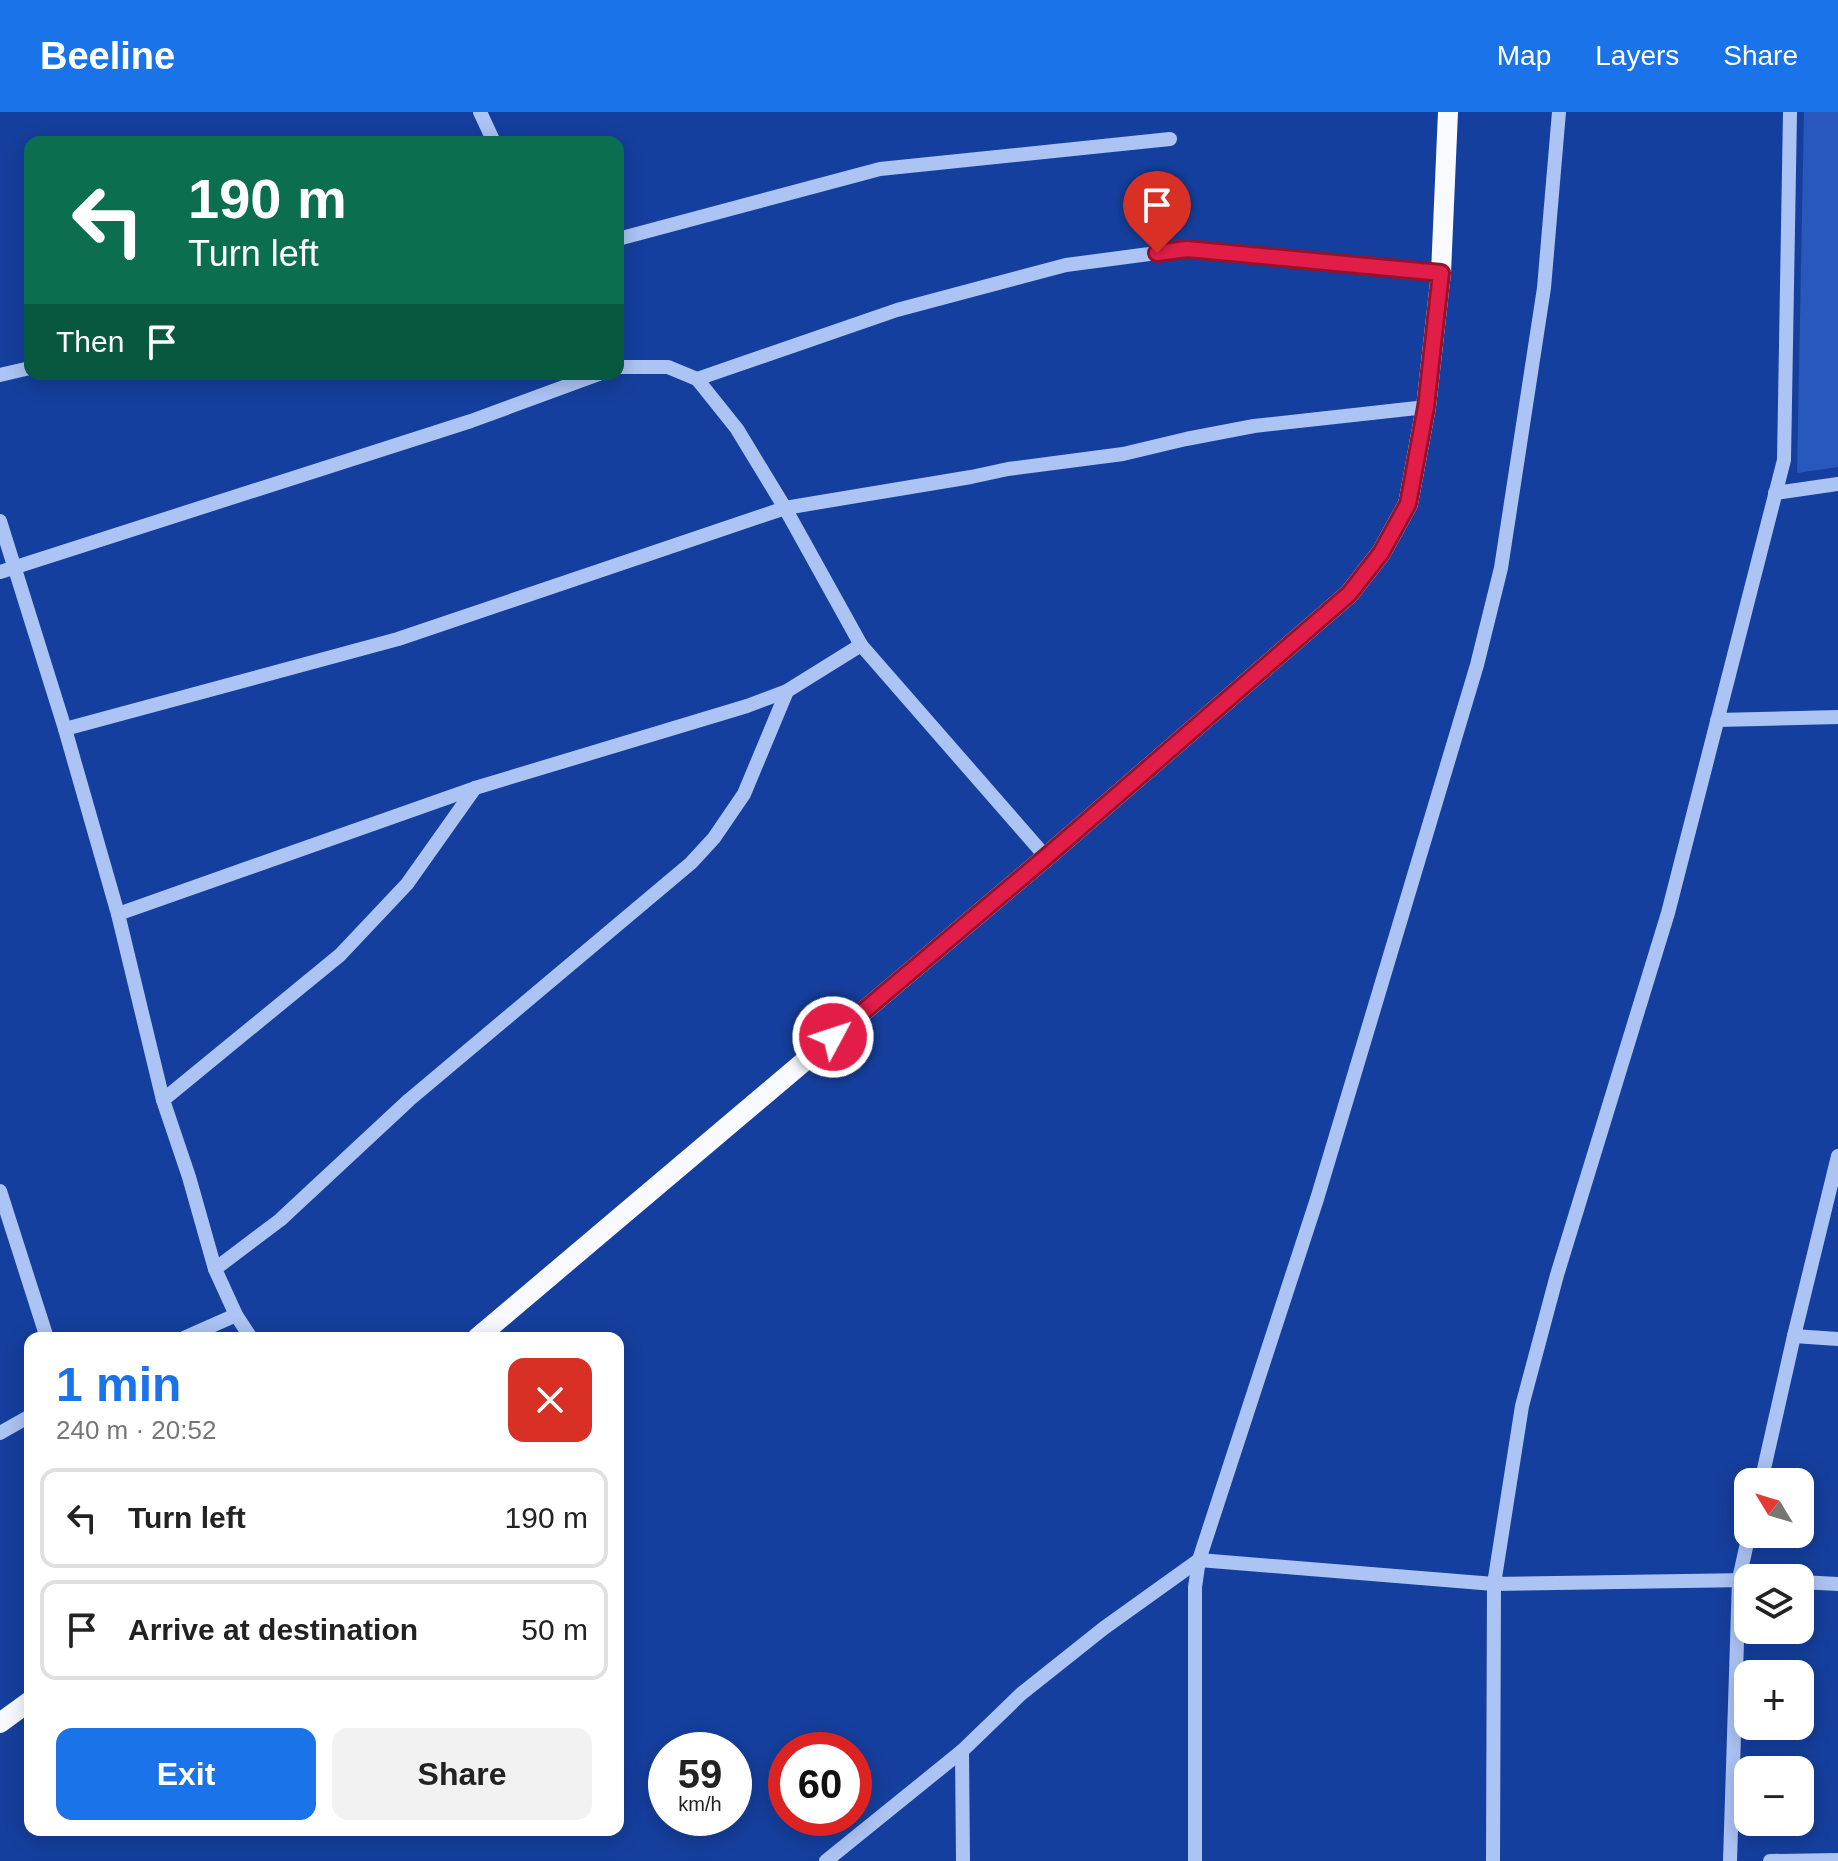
<!DOCTYPE html>
<meta charset="utf-8">
<style>
body{margin:0;font-family:Helvetica,sans-serif;background:#f2f2f2;color:#222;height:100vh;display:flex;flex-direction:column;font-size:30px;white-space:nowrap}
*{box-sizing:border-box;margin:0}
p{font-size:26px;color:#767676}
.icon{flex:none;width:44px;height:44px;fill:none;stroke:currentColor;stroke-width:2;stroke-linecap:round;stroke-linejoin:round}
.map{position:relative;flex:1;overflow:hidden}
.panel{position:absolute;left:24px;top:1220px;width:600px;height:504px;display:flex;flex-direction:column;background:#fff;border-radius:16px;box-shadow:0 4px 20px #0003}
.panel>*{flex:none}
.banner{position:absolute;left:24px;top:24px;width:600px;height:244px;border-radius:16px;box-shadow:0 4px 20px #0003;background:#0b6e4f;color:#fff;overflow:hidden}
.needle{width:52px;rotate:308deg}
.fabs{position:absolute;left:1734px;top:1356px;display:grid;gap:16px}
.fabs a{display:grid;place-items:center;width:80px;height:80px;border-radius:16px;background:#fff;box-shadow:0 4px 20px #0003;font-size:40px}
.speed{position:absolute;left:648px;top:1620px;display:flex;gap:16px;font-size:40px;font-weight:700;text-align:center}
.speed>*{display:grid;place-content:center;width:104px;height:104px;border-radius:50%;background:#fff;box-shadow:0 4px 20px #0003;line-height:1}
.speed small{font-size:20px;font-weight:400}
.speed .limit{border:12px solid #d22;background:#fff;color:#111}
.pin{position:absolute;display:grid;place-items:center;width:68px;height:68px;color:#fff;margin:-82px -34px;border-radius:50% 50% 50% 0;rotate:-45deg;box-shadow:0 0 8px #0007}
.pin .icon{rotate:45deg}
.me{position:absolute;width:88px;margin:-44px;rotate:50deg;stroke-linejoin:round;filter:drop-shadow(0 0 6px #0008)}
.turn{display:flex;align-items:center;gap:28px;height:168px;padding:0 32px;font-size:36px}
.turn .icon{width:104px;height:104px;stroke-width:2.5}
.turn b{display:block;font-size:56px;line-height:68px}
.then{display:flex;align-items:center;height:76px;padding:0 32px;background:#0003;gap:16px;font-size:30px}
.round{display:grid;place-items:center;flex:none;width:84px;height:84px;border-radius:16px;background:#f2f2f2}
.head{display:flex;align-items:center;justify-content:space-between;height:136px;padding:0 32px}
h1{font-size:48px;font-weight:700;line-height:60px;color:#1a73e8}
.primary-button{display:flex;gap:16px;margin-top:auto;padding:16px 32px}
.primary-button a{flex:1;height:92px;border-radius:16px;background:#1a73e8;color:#fff;font-size:32px;font-weight:700;line-height:92px;text-align:center}
.primary-button a+a{background:#f2f2f2;color:#222}
ul{padding:0;list-style:none}
li{display:flex;align-items:center;gap:24px;height:100px;margin:0 16px 12px;padding:0 16px;border:4px solid #e0e0e0;border-radius:16px}
li div{flex:1}
li b{display:block;font-size:30px}
li em{font-style:normal}
header{display:flex;align-items:center;gap:48px;box-sizing:border-box;height:112px;padding:0 40px;background:#1a73e8;color:#fff}
header strong{font-size:38px}
nav{display:flex;gap:44px;margin-inline-start:auto;font-size:28px}
.map>svg:first-child{display:block}
.green{fill:#2858bc}
.lines{fill:none;stroke-linecap:round;stroke-linejoin:round}
.minor{stroke:#acc4f4;stroke-width:14}
.major{stroke:#f9faff;stroke-width:20}
.route-casing{stroke:#92132f;stroke-width:20}
.route{stroke:#e11d48;stroke-width:14}
</style>
<header>
<strong>Beeline</strong>
<nav><a>Map</a><a>Layers</a><a>Share</a></nav>
</header>
<div class="map">
<svg width="1838" height="1749" viewBox="0 0 1838 1749">
<rect width="100%" height="100%" fill="#153f9e"/>
<polygon class="green" points="1804,0 1838,0 1838,355 1797,361"/>
<g class="lines">
<g class="minor">
<polyline points="480,0 494,30"/>
<polyline points="618,127 880,57 1170,27"/>
<polyline points="618,255 668,255 697,267 737,317 785,396 861,533 1046,745"/>
<polyline points="0,263 30,256"/>
<polyline points="697,267 897,198 1066,153 1187,137 1441,161"/>
<polyline points="1775,381 1838,372"/>
<polyline points="0,409 65,617 118,802 163,988 189,1065 215,1157 236,1203 251,1226"/>
<polyline points="0,460 471,309 599,262"/>
<polyline points="1717,608 1838,605"/>
<polyline points="65,617 398,527 785,396 971,365 1008,357 1123,342 1186,327 1254,314 1426,295"/>
<polyline points="118,802 475,676 747,594 787,579 861,533"/>
<polyline points="163,988 340,843 407,772 475,676"/>
<polyline points="0,1079 47,1226"/>
<polyline points="215,1157 280,1108 409,988 691,751 714,726 744,682 787,579"/>
<polyline points="1794,1224 1838,1227"/>
<polyline points="184,1226 236,1203"/>
<polyline points="0,1321 30,1304"/>
<polyline points="1761,1370 1794,1224 1838,1044"/>
<polyline points="1800,1470 1838,1472"/>
<polyline points="962,1639 963,1749"/>
<polyline points="826,1749 962,1639 1021,1582 1104,1516 1199,1448 1494,1472 1748,1468"/>
<polyline points="1195,1749 1195,1475 1199,1448 1317,1087 1477,553 1501,456 1544,176 1559,0"/>
<polyline points="1493,1749 1494,1472 1522,1294 1557,1163 1668,801 1784,348 1790,0"/>
<polyline points="1730,1749 1739,1467 1749,1422"/>
<polyline points="1770,1749 1838,1748"/>
</g>
<g class="major">
<polyline points="477,1226 1046,745 1349,482 1381,441 1408,392 1426,295 1441,161 1448,0"/>
<polyline points="0,1611 30,1589"/>
</g>
</g>
<g class="lines">
<g class="route-casing">
<polyline id="route" points="833,925 1046,745 1349,482 1381,441 1408,392 1426,295 1441,161 1187,137 1157,141"/>
</g>
<use href="#route" class="route"/>
</g>
</svg>
<div class="fabs">
<a><svg class="needle" viewBox="-14 -14 28 28"><path d="M0-13l5 13h-10z" fill="#e53935"/><path d="M0 13l5-13h-10z" fill="#767676"/></svg></a>
<a><svg class="icon" aria-label="layers" viewBox="0 0 24 24"><path d="M12 4l9 5-9 5-9-5zM3 14l9 5 9-5"/></svg></a>
<a>+</a>
<a>−</a>
</div>
<div class="speed"><div>59<small>km/h</small></div><div class="limit">60</div></div>
<div class="pin" style="left:1157px;top:141px;background:#d93025"><svg class="icon" aria-label="arrive" viewBox="0 0 24 24"><path d="M6 21V4h12l-3 4 3 4H6"/></svg></div>
<svg class="me" style="left:833px;top:925px" viewBox="-20 -20 40 40"><circle r="17" fill="#e11d48" stroke="#fff" stroke-width="3"/><path d="M0-11L8 9 0 5-8 9z" fill="#fff"/></svg>
<div class="banner">
<div class="turn"><svg class="icon" aria-label="left" viewBox="0 0 24 24"><path d="M17 20v-9H6M10 6l-5 5 5 5"/></svg><div><b>190 m</b>Turn left</div></div>
<div class="then">Then<svg class="icon" aria-label="arrive" viewBox="0 0 24 24"><path d="M6 21V4h12l-3 4 3 4H6"/></svg></div>
</div>
<section class="panel">
<div class="head"><div><h1>1 min</h1><p>240 m · 20:52</p></div><a class="round" style="background:#d93025;color:#fff"><svg class="icon" aria-label="close" viewBox="0 0 24 24"><path d="M6 6l12 12M18 6L6 18"/></svg></a></div>
<ul>
<li><svg class="icon" aria-label="left" viewBox="0 0 24 24"><path d="M17 20v-9H6M10 6l-5 5 5 5"/></svg><div><b>Turn left</b></div><em>190 m</em></li>
<li><svg class="icon" aria-label="arrive" viewBox="0 0 24 24"><path d="M6 21V4h12l-3 4 3 4H6"/></svg><div><b>Arrive at destination</b></div><em>50 m</em></li>
</ul>
<div class="primary-button"><a>Exit</a><a>Share</a></div>
</section>
</div>
